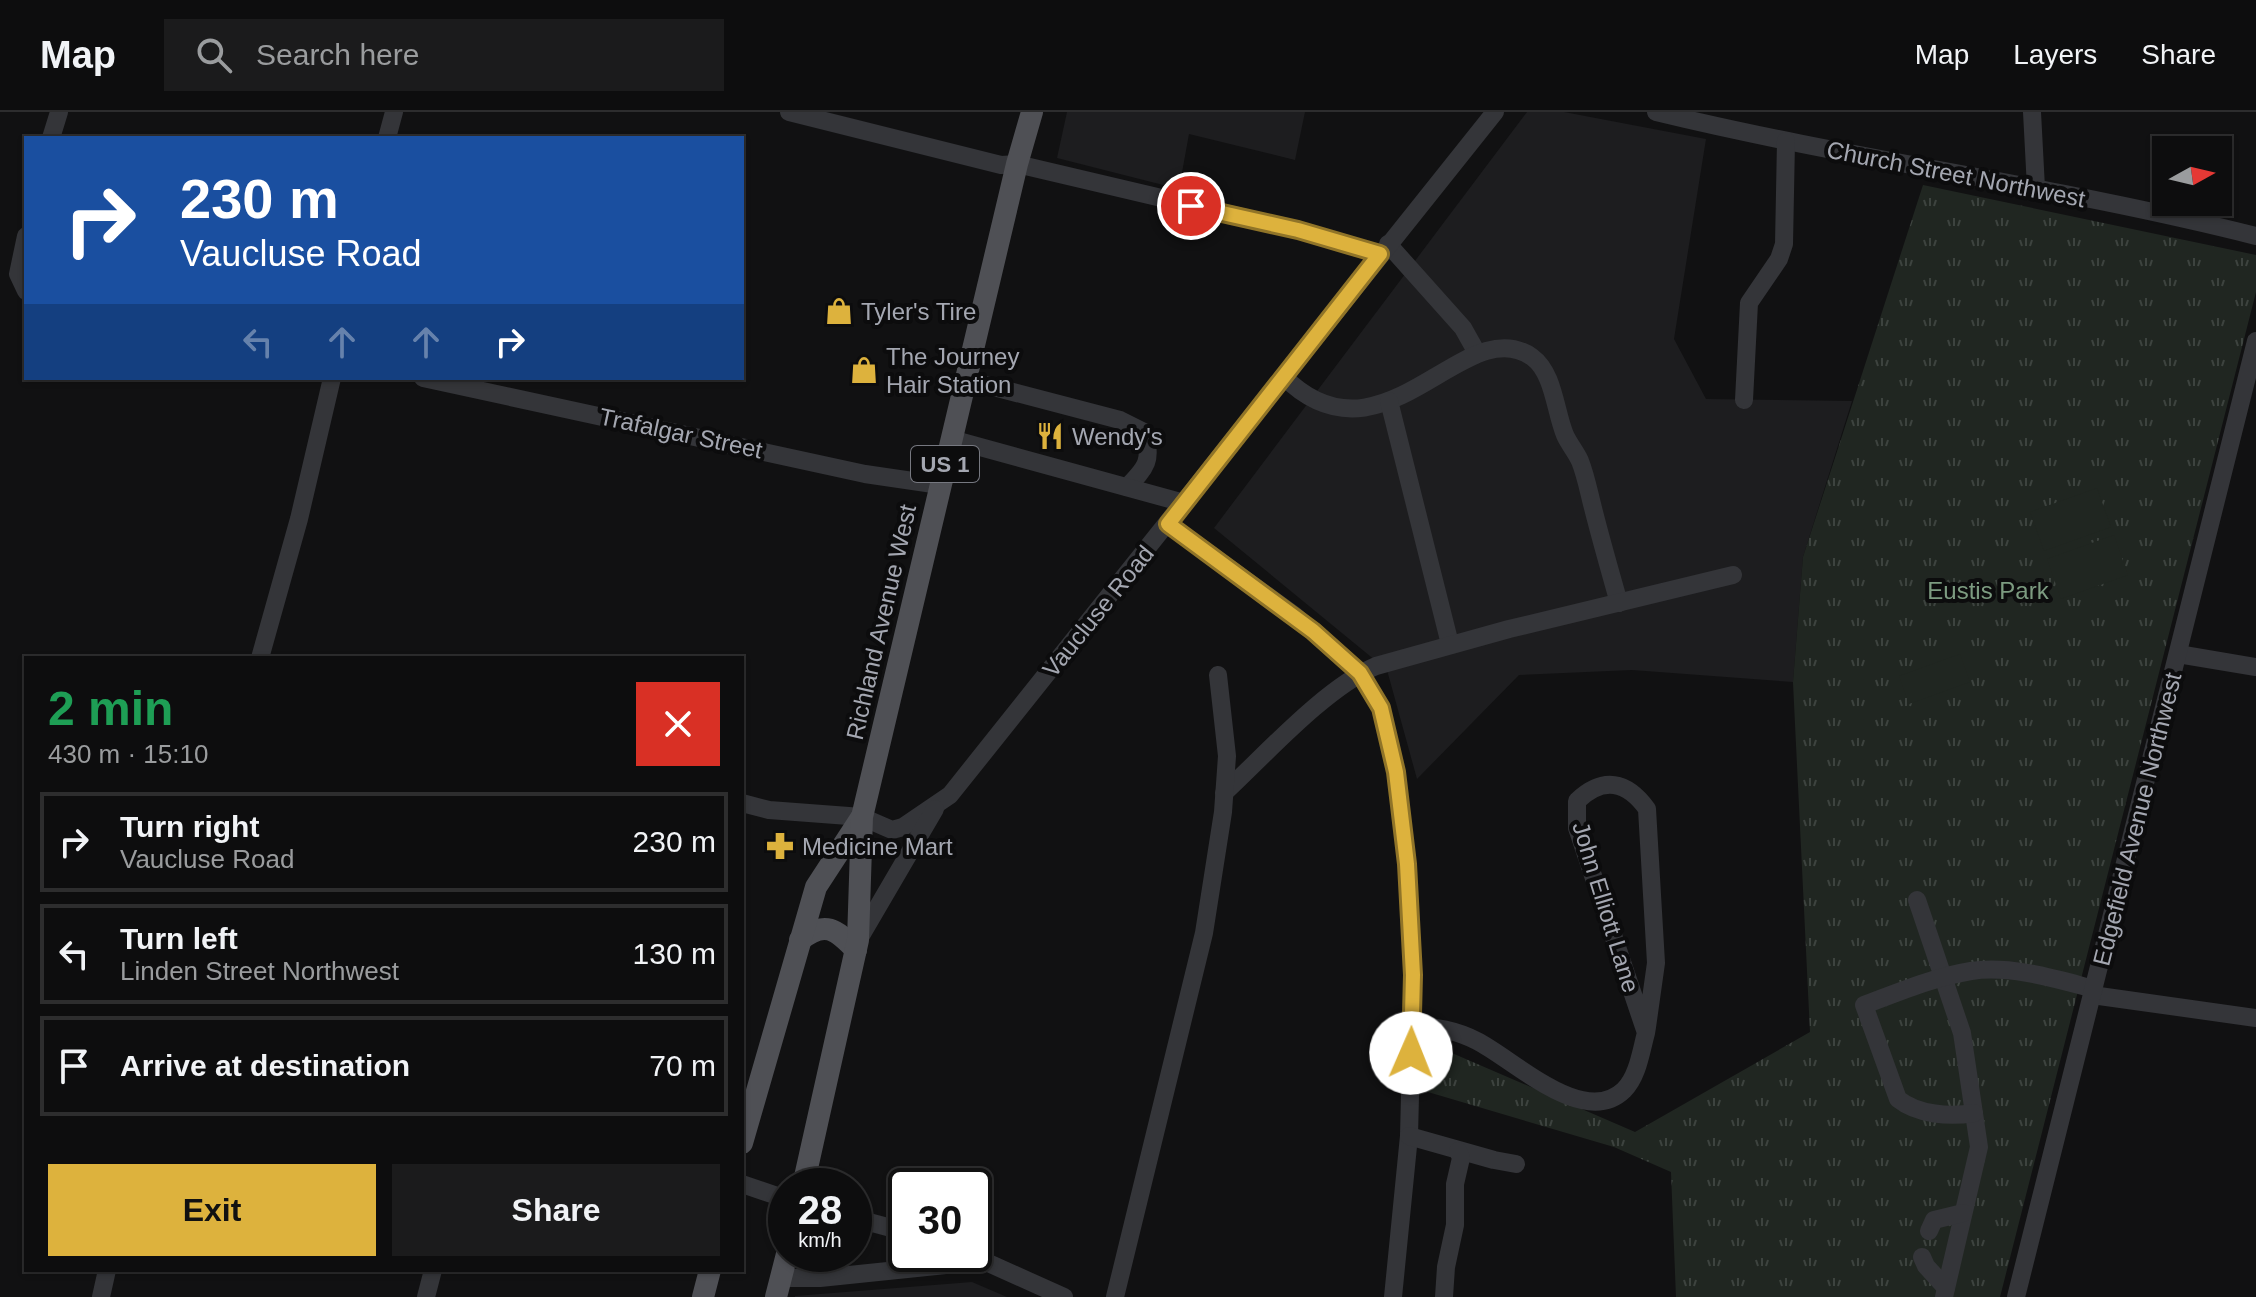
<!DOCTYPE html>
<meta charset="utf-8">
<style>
body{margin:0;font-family:Helvetica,sans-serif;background:#1b1b1c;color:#f1f3f6;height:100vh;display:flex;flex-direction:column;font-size:30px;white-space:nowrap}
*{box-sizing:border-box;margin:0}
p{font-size:26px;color:#9a9c9e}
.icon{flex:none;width:44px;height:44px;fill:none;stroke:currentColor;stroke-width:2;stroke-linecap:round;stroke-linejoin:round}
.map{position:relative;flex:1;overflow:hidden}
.sheet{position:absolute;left:24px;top:544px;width:720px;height:616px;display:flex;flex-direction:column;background:#0d0d0e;border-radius:0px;box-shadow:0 2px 6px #0004,0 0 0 2px #2d2d2e}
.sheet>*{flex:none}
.guide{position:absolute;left:24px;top:24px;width:720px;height:244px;border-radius:0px;box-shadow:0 2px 6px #0004,0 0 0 2px #2d2d2e;background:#1a4fa0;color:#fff;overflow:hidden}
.needle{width:52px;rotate:82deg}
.controls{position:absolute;left:2152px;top:24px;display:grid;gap:16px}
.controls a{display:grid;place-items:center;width:80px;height:80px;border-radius:0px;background:#0d0d0e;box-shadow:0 2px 6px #0004,0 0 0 2px #2d2d2e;font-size:40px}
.speed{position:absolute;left:768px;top:1056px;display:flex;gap:16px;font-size:40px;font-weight:700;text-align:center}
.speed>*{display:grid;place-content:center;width:104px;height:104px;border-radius:50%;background:#0d0d0e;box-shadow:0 2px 6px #0004,0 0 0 2px #2d2d2e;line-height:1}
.speed small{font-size:20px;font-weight:400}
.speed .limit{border:4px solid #111;border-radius:12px;background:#fff;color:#111}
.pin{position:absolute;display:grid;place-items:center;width:68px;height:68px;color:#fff;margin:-34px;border:4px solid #fff;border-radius:50%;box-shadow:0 2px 8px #0007}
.me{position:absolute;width:88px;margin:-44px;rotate:1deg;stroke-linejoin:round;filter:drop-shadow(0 0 6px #0008)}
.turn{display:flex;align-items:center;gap:28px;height:168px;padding:0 24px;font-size:36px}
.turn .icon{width:104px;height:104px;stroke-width:2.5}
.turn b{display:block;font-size:56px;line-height:68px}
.lanes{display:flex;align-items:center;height:76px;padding:0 24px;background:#0003;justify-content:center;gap:40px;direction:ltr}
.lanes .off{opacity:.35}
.round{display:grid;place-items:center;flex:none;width:84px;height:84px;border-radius:0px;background:#1b1b1c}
.overview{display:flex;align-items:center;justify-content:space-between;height:136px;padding:0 24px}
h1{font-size:48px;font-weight:700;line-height:60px;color:#1e9e55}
.cta{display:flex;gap:16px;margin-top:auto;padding:16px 24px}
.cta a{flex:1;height:92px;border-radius:0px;background:#ddb23d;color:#111;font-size:32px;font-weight:700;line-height:92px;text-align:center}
.cta a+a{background:#1b1b1c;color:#f1f3f6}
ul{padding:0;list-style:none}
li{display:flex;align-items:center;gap:24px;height:100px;margin:0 16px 12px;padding:0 8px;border:4px solid #2d2d2e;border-radius:0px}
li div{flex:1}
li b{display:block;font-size:30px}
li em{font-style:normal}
header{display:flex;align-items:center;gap:48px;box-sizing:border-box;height:112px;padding:0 40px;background:#0d0d0e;border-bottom:2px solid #2d2d2e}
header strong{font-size:38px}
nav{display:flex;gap:44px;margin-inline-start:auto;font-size:28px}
.search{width:560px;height:72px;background:#1b1b1c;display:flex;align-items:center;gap:20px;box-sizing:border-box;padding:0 28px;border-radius:0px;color:#9a9c9e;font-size:30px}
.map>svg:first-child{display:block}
.built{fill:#1d1d1f}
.park{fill:url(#park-tufts)}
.pitch{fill:#202621}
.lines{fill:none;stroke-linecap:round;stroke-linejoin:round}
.minor{stroke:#343539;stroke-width:18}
.major{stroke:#4f5055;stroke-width:22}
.route-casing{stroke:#907428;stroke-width:20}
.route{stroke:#ddb23d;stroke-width:14}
.labels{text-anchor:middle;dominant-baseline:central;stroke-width:8;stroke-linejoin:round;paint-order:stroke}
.shield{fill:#0c0c0d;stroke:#767880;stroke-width:2}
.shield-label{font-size:22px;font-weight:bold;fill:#a4a7b1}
.street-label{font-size:24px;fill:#a4a7b1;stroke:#0c0c0d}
.poi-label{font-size:24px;fill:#a4a7b1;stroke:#0c0c0d;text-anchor:start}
.park-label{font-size:24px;fill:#7c9b80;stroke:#0c0c0d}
</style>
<header>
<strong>Map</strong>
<div class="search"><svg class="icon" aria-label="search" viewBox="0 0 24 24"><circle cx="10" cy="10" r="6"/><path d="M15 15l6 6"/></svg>Search here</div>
<nav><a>Map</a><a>Layers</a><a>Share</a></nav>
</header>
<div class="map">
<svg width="2256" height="1185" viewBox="0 0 2256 1185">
<defs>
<pattern id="park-tufts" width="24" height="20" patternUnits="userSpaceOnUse" patternTransform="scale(2)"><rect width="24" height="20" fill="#202621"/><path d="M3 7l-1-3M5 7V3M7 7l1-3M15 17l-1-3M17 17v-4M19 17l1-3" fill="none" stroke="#3d433f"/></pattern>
</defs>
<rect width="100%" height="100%" fill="#111112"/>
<g class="built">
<polygon points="1067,0 1305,0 1295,48 1189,22 1179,77 1057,46"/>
<polygon points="1527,0 1564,0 1706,27 1674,227 1706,287 1852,289 1803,445 1793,570 1632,558 1519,563 1417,667 1387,558 1214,416"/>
<polygon points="972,1170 1007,1185 795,1185 795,1184"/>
</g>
<polygon class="park" points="1923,73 2256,143 2256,180 2000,1185 1676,1185 1671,1060 1614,1035 1428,980 1431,932 1635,1020 1810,920 1793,570 1803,445"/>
<g class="pitch">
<polygon points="2097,376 2111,415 2044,439 2030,400"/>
<polygon points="2114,423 2128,463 2061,487 2047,447"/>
<polygon points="1960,542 1970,570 1909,592 1899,564"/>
</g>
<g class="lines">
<g class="minor">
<polyline points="789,0 1001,53 1017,52 1298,118 1380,142"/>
<path d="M1656,0C1854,48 2058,74 2256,124"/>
<polyline points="2032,0 2036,76"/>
<polyline points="51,26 59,0"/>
<polyline points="387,26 394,0"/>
<polyline points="26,124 18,162 26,179"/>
<polyline points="1388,132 1463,216 1477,241"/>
<path d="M1283,264C1383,364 1464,197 1532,245C1554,261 1555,299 1565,323C1569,332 1576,340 1580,349C1586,364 1589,381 1593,396C1601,428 1610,459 1619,491"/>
<polyline points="423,266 865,362 940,373"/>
<path d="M967,268L1120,308L1144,320C1153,348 1146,356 1127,375"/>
<polyline points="1744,288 1749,191 1779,147 1784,132 1786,29"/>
<polyline points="1389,289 1450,532"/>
<polyline points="951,327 1184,391"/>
<polyline points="1168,412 1294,503 1360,561 1381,596 1396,660 1407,752 1413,863 1409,1024 1393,1185"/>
<polyline points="2178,542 2256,555"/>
<polyline points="260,546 299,407 332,266"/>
<path d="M1224,681C1266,642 1325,576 1376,554L1509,517L1733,463"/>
<polyline points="742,691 769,698 862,705 892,718 903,715 950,683 1495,0"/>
<polyline points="1917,788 1962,921 1979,1035 1944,1185"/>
<polyline points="859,827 935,697"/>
<polyline points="2092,883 2256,906"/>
<path d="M1412,913C1435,915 1456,918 1477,929C1513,947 1584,1017 1624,978C1638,964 1641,939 1646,921L1647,915L1656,851L1647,697C1627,669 1603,664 1577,689V716L1646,921"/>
<path d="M1974,1001C1950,1005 1918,1003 1898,987L1864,893C1899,880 1934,865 1971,859C2011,853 2056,867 2094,877"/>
<polyline points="1409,1024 1494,1048 1516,1052"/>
<polyline points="742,1072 786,1087"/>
<polyline points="854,1106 906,1120"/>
<polyline points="1929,1119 1934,1108 1963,1101"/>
<polyline points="975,1145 1064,1185"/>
<polyline points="1922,1145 1926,1154 1946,1176"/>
<polyline points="781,1166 820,1166 985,1149"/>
<polyline points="101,1185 107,1158"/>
<polyline points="426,1185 433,1158"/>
<polyline points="1115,1185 1204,821 1223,700 1227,644 1218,563"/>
<polyline points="1444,1185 1446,1155 1455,1113 1455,1072 1461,1046 1458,1039"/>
<polyline points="2016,1185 2256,229"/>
</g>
<g class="major">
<path d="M800,828C825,808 836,817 856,838"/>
<polyline points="742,1031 816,775 861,706"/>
<polyline points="803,1074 858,828 862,705 1017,52 1032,0"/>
<polyline points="703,1185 710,1158"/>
<polyline points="776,1185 787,1142"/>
</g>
</g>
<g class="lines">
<g class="route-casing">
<polyline id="route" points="1191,94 1298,118 1380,142 1168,412 1313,519 1360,561 1381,596 1396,660 1407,752 1413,863 1411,941"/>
</g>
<use href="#route" class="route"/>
</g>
<defs>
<g id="shop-bare" transform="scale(2.16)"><path d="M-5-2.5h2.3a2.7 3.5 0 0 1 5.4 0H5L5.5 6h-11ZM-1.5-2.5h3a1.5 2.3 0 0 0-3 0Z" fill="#ddb23d" stroke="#0c0c0d" stroke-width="2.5" paint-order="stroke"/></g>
<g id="restaurant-bare" transform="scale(2.16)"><path d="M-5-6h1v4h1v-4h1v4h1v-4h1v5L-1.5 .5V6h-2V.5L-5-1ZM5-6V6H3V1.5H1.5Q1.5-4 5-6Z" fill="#ddb23d" stroke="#0c0c0d" stroke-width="2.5" paint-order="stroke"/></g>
<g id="pharmacy-bare" transform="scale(2.16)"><path d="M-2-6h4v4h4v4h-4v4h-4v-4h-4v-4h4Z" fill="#ddb23d" stroke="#0c0c0d" stroke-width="2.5" paint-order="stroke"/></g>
</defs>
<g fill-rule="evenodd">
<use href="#shop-bare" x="839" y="199"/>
<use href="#shop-bare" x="864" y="258"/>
<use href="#restaurant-bare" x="1050" y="324"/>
<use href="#pharmacy-bare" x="780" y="734"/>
</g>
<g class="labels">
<rect class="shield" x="911" y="334" width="68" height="36" rx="6"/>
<g class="shield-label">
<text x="945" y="352">US 1</text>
</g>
<g class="street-label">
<text transform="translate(1956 62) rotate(11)">Church Street Northwest</text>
<text transform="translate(681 321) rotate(12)">Trafalgar Street</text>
<text transform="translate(1098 499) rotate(-51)">Vaucluse Road</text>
<text transform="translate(881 510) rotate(-77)">Richland Avenue West</text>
<text transform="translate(2137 707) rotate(-76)">Edgefield Avenue Northwest</text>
<text transform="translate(1606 795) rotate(73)">John Elliott Lane</text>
</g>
<g class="poi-label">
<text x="861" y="199">Tyler's Tire</text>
<text x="886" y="244">The Journey<tspan x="886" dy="28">Hair Station</tspan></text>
<text x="1072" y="324">Wendy's</text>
<text x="802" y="734">Medicine Mart</text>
</g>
<g class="park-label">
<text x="1988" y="478">Eustis Park</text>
</g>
</g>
</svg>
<div class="controls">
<a><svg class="needle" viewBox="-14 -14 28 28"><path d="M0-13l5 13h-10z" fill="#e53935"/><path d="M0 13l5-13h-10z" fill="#9a9c9e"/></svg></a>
</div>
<div class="speed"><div>28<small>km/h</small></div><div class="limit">30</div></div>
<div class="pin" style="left:1191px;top:94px;background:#d93025"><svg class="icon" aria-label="arrive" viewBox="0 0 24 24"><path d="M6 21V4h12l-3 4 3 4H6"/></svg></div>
<svg class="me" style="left:1411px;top:941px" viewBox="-20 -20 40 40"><circle r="19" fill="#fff"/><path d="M0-13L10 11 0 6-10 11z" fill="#ddb23d"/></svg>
<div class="guide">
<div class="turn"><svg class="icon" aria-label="right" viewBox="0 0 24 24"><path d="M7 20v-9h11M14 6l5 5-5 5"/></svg><div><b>230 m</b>Vaucluse Road</div></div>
<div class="lanes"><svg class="icon off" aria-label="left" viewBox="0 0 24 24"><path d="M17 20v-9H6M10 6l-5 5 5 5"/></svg><svg class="icon off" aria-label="ahead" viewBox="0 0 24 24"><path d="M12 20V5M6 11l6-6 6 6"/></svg><svg class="icon off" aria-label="ahead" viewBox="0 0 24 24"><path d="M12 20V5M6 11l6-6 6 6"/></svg><svg class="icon" aria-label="right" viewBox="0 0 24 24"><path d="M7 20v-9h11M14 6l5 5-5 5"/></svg></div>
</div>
<section class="sheet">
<div class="overview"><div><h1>2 min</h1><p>430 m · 15:10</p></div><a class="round" style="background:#d93025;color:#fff"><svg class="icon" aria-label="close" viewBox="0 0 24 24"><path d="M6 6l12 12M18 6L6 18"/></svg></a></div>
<ul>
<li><svg class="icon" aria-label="right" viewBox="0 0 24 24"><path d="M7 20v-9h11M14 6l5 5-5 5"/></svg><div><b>Turn right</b><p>Vaucluse Road</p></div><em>230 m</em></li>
<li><svg class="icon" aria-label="left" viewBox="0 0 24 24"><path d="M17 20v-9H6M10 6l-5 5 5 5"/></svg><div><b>Turn left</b><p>Linden Street Northwest</p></div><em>130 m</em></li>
<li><svg class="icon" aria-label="arrive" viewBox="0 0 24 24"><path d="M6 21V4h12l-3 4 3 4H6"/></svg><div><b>Arrive at destination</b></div><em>70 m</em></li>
</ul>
<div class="cta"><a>Exit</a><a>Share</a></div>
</section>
</div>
